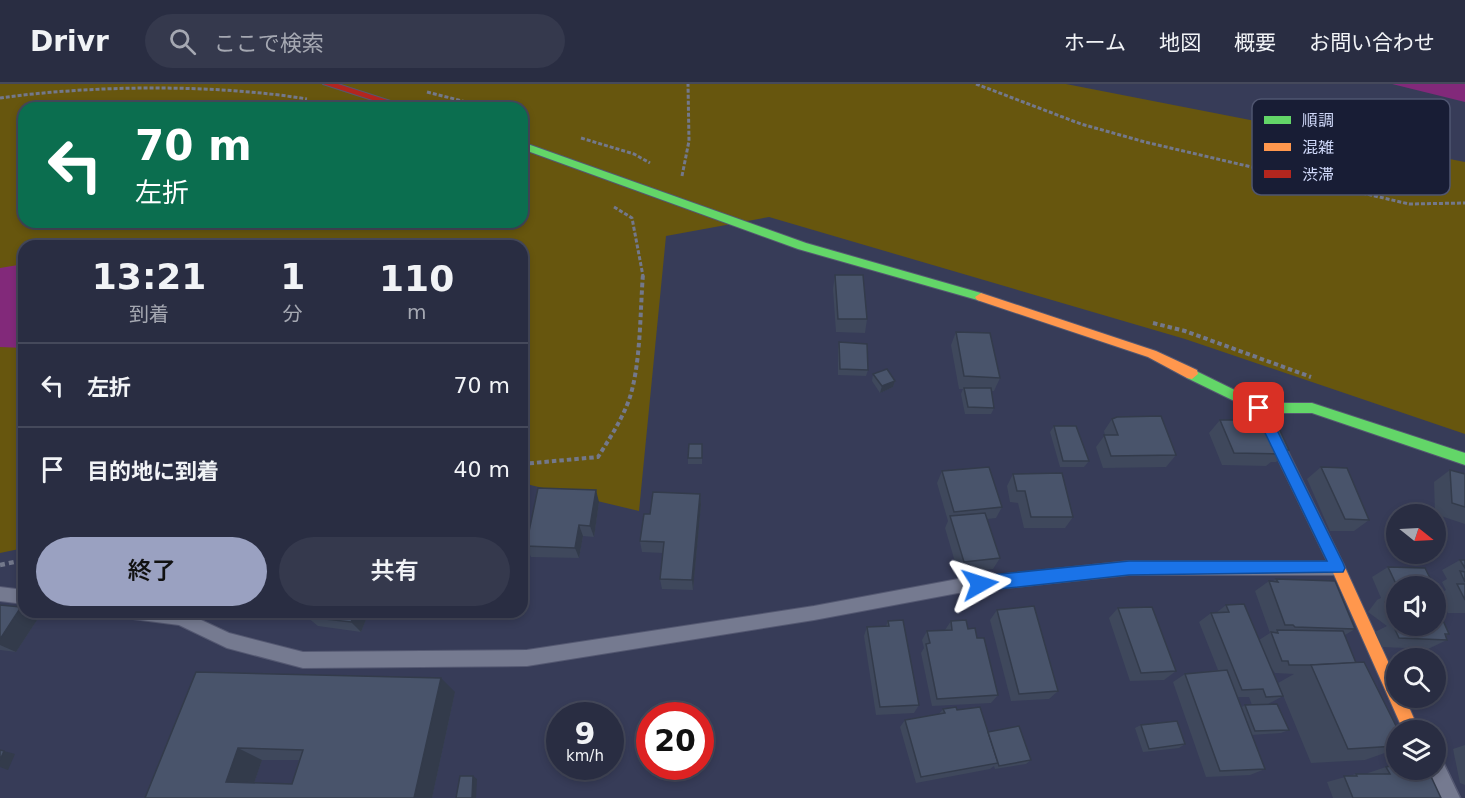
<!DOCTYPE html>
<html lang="ja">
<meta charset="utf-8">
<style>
body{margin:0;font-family:"DejaVu Sans","Noto Sans JP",sans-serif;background:#35394d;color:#f1f3f6;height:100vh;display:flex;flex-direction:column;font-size:22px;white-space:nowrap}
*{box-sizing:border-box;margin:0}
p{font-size:20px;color:#a5a8b2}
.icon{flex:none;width:33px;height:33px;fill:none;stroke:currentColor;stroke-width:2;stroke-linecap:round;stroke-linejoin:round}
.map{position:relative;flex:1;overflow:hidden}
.panel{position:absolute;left:18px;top:156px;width:510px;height:378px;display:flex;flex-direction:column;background:#292d42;border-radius:18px;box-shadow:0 3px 9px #0003,0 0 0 2px #45495b}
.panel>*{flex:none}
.banner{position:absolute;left:18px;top:18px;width:510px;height:126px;border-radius:18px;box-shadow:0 3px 9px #0003,0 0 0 2px #45495b;background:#0b6e4f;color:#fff;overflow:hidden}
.needle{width:39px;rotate:108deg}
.tools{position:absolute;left:1386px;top:420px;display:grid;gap:12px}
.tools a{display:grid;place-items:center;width:60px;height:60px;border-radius:50%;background:#292d42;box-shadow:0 3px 9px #0003,0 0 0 2px #45495b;font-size:30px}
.speed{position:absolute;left:546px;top:618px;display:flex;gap:12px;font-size:30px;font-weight:700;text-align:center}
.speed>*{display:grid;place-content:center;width:78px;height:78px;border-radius:50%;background:#292d42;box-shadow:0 3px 9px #0003,0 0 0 2px #45495b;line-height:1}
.speed small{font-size:15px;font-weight:400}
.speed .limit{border:9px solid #d22;background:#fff;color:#111}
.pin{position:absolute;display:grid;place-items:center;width:51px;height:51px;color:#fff;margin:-26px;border-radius:12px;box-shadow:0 3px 9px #0006}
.me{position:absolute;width:66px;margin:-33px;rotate:84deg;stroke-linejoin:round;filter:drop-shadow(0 0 4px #0008)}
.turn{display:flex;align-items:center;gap:21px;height:126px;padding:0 18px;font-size:27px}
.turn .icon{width:78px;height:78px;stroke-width:2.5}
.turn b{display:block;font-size:42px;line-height:51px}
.eta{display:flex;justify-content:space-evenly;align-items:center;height:102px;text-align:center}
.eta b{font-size:36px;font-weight:600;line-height:42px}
.cta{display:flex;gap:12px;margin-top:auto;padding:12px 18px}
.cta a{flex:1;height:69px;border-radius:36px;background:#9aa1c1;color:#111;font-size:24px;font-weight:600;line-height:69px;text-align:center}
.cta a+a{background:#35394d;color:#f1f3f6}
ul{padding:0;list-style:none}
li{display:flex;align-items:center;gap:18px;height:84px;padding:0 18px;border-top:2px solid #45495b}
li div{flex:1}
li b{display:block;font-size:22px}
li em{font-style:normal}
header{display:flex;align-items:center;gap:36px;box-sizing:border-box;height:84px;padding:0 30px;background:#292d42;border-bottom:2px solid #45495b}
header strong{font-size:28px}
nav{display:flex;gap:33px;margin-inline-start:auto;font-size:21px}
.search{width:420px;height:54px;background:#35394d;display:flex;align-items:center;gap:15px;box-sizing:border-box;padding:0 21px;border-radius:33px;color:#a5a8b2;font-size:22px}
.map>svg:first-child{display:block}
.green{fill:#67560e;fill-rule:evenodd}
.water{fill:#82297a}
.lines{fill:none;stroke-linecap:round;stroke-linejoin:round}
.lane-casing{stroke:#545871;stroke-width:2}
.street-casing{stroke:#545871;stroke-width:3}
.fast-casing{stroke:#545871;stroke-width:2}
.slow-casing{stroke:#545871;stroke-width:2}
.jam-casing{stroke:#545871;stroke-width:2}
.path-far2{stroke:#73788b;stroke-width:3;stroke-dasharray:4 2;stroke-linecap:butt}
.path-far1{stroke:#73788b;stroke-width:4;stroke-dasharray:4.5 3;stroke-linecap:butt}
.path{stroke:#73788b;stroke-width:4.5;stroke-dasharray:5 4;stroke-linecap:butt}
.lane{fill:#757a90;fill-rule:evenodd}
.street{fill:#757a90;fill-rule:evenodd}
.fast{fill:#63d668;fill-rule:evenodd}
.slow{fill:#ff974d;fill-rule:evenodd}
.jam{fill:#b3261e;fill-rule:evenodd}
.wall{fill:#3f485c;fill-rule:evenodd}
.shaded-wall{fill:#333b4b}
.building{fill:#49546b;stroke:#333b4b;stroke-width:1.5;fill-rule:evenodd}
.route{fill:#1a73e8;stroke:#114b97;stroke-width:1.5}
.key{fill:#181d35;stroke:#4f5570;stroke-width:1.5}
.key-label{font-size:16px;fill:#cfd8f9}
</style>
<header>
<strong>Drivr</strong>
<div class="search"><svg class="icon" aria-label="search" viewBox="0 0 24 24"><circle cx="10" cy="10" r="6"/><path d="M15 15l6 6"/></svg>ここで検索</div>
<nav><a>ホーム</a><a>地図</a><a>概要</a><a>お問い合わせ</a></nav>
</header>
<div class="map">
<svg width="1465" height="714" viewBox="0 0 1465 714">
<rect width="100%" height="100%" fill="#373c58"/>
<path class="green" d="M0,0H1066L1465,78V350L1185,255L769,133L666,152L639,427L522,399V162H24V464L0,469ZM24,24H522V138H24Z"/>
<g class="water">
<polygon points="1392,0 1465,0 1465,18"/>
<polygon points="24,180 24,264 0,263 0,184"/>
</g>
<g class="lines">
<g class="lane-casing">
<g id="lane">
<polygon points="1276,351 1281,353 1343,479 1345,484 1343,489 1338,491 1129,491 958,509 814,536 527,582 303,584 227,564 179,541 133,535 128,533 125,528 184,528 229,549 303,568 527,566 814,522 958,495 1129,477 1327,477 1269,357 1271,353"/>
<polygon points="0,503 24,506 24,520 0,517"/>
</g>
</g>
<g class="street-casing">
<polygon id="street" points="1436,671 1441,674 1460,714 1424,714 1412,686 1436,686"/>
</g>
<g class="fast-casing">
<g id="fast">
<polygon points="522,58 806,159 981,209 987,213 981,217 798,165 522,65"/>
<polygon points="1192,285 1261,319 1312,319 1465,369 1465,381 1312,329 1259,329 1187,294 1186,290"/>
</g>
</g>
<g class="slow-casing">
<g id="slow">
<polygon points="981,209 1156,267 1197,286 1198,290 1192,295 1187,294 1148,273 977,216 975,213"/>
<polygon points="1338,477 1343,479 1396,595 1396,614 1405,614 1419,646 1403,646 1331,484 1333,479"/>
</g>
</g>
<g class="jam-casing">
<polygon id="jam" points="323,0 338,0 412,24 397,24"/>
</g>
<g class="path-far2">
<polyline points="976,0 1081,40 1145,58 1409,120 1465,119"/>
<polyline points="427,8 490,24"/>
<path d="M0,14C93,1 215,0 307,15"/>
<polyline points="581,54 634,70 650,79"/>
<polyline points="682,92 689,57 688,0"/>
<polyline points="614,123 632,134 643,192"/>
</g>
<g class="path-far1">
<polyline points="1153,239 1185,247 1311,293"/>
<path d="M522,380L598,373C610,354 621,337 629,316C641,281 640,227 643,190"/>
</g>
<polyline class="path" points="0,481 24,476"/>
<use href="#lane" class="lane"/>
<use href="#street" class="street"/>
<use href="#fast" class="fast"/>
<use href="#slow" class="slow"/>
<use href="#jam" class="jam"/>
</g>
<g class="wall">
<polygon points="835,191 867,235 865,249 836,248 833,205"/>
<polygon points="956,248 1000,294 994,307 991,307 994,324 991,330 965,330 961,310 963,305 959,305 951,261"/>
<polygon points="839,258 868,286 866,292 838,291 838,265"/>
<polygon points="873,290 895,297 893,303 880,309 872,297"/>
<polygon points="1112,335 1176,371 1166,383 1103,384 1096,363 1105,351 1104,347"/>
<polygon points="1220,336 1289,366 1276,378 1271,378 1266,382 1222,381 1209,349"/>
<polygon points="1054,342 1089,377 1084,383 1060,383 1050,348"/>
<polygon points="702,360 702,380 688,380 688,374"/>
<polygon points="1321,383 1369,436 1354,447 1330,447 1307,395"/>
<polygon points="1450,386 1465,390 1465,440 1435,430 1434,398"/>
<polygon points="942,387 1002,423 996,434 987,435 1000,474 993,485 958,488 945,444 948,437 937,399"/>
<polygon points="1013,390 1073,433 1065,444 1024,444 1018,419 1010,418 1007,402"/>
<polygon points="700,410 701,421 693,506 662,505 660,495 663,469 642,468 640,457"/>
<polygon points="599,418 594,453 583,452 579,474 531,473 526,462"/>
<polygon points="1460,476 1465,476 1465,529 1448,529 1439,510 1446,506 1442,498 1447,495 1442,486"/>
<polygon points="1388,483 1434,502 1396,502 1396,542 1449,550 1445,552 1447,556 1428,565 1382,563 1375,548 1387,542 1368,528 1377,516 1381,514 1372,493"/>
<path d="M1276,495L1355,545L1345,551L1356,579L1396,646V665L1365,676L1311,679L1278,599L1294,590L1275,589L1273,586L1272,585L1283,612L1268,620L1289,646L1281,649L1252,651L1265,685L1250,691L1206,693L1173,598L1185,590L1218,586L1199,538L1211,529H1216L1226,521L1259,556L1270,549L1255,507L1269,497H1273ZM1238,613H1249L1252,621H1245L1242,623Z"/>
<polygon points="0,521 24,525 39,533 16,568 0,566"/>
<polygon points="1118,524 1176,587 1164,596 1130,597 1109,534"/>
<polygon points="997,526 1058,607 1049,615 1011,617 990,536"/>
<polygon points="369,528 361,548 318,542 307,533"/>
<polygon points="888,537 919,621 914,629 876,631 864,552 867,543 886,542"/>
<polygon points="951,537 968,545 977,554 998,611 991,619 932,622 921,569 924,564 922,556 927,547 945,546"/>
<path d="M196,588L455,608L432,714H145ZM262,676H299L292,700L254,699Z"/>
<polygon points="943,625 957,626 1031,676 1026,680 995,685 994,682 990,685 916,699 900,643 905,636 939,630"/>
<polygon points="1141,641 1185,660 1179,664 1143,668 1135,644"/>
<polygon points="1465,661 1465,701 1460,699 1453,665"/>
<polygon points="1386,683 1441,714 1333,714 1327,698 1356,690 1368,690 1368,689"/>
</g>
<g class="shaded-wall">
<polygon points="895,297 893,303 880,309 882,302"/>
<polygon points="596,406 599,418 594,453 590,442"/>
<polygon points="700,410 701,421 693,506 692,496"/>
<polygon points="579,441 583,452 579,474 575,464"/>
<polygon points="21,523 24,525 24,528 30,528 39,533 16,568 0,561 0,555"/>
<polygon points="356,528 369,528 361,548 351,538"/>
<polygon points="441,594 455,608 432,714 414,714"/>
<polygon points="238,664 262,676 251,708 226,698"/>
<polygon points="4,667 15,670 8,686 0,683 0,676"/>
<polygon points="473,692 477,695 476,714 472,714"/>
</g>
<g class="building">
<polygon points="835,191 863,191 867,235 838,235"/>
<polygon points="956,248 990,249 1000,294 964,292"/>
<polygon points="839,258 867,260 868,286 840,285"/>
<polygon points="887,285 895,297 882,302 873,290"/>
<polygon points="964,304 991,304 994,324 968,323"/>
<polygon points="1161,332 1176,371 1111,372 1104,351 1118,351 1112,335 1117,333"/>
<polygon points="1220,336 1275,336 1289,366 1277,366 1279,370 1234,369"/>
<polygon points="1054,342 1076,342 1089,377 1063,377"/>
<polygon points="689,360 702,360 702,374 688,374"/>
<polygon points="989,383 1002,423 954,428 942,387"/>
<polygon points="1321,383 1347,384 1369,436 1345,435"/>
<polygon points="1450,386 1465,390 1465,423 1452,419"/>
<polygon points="1062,389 1073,433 1031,433 1025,407 1017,407 1013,390"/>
<polygon points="538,404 596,406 590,442 579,441 575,464 526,462"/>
<polygon points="653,408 700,410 692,496 660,495 664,458 640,457 644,430 650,430"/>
<polygon points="985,429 1000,474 964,478 950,432"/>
<polygon points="1460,476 1465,476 1465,484"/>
<polygon points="1388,483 1425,484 1434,502 1397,502"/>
<polygon points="1460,487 1465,488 1465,498"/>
<polygon points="1276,495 1335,497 1355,545 1295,543 1293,541 1285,541 1269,497 1278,498"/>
<polygon points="1457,500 1465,500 1465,516"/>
<polygon points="1394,506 1396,506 1396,526 1385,518"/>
<polygon points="1244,520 1283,612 1266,613 1263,605 1242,606 1211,529 1229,528 1226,521"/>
<polygon points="0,521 21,523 0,555"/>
<polygon points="1436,521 1449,550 1445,550 1447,556 1399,554 1392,539 1396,539 1396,542 1436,542"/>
<polygon points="1034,522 1058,607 1019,610 997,526"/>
<polygon points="1152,523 1176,587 1141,589 1118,524"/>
<polygon points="310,528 356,528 351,538 307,533"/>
<polygon points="903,536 919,621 880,623 867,543 889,542 888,537"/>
<polygon points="966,536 968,545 975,544 977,554 984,554 998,611 937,615 926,560 930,559 927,547 952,546 951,537"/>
<polygon points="1277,546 1343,547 1356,579 1311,581 1289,581 1288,577 1282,577 1271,548 1278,549"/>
<polygon points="1364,578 1398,646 1396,646 1396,662 1348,665 1311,581"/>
<polygon points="1227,586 1265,685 1220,687 1185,590"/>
<path d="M196,588L441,594L414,714H145ZM238,664L303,666L292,700L226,698Z"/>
<polygon points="1277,620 1289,646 1255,647 1245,621"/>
<polygon points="956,623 957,626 980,623 998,679 921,693 905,636 945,629 943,625"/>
<polygon points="1177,637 1185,660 1149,665 1141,641"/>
<polygon points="1019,642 1031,676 999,682 988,648"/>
<polygon points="0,666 4,667 0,676"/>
<polygon points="1396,681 1396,686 1428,686 1441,714 1353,714 1344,692 1357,692 1356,690 1390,690 1386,683"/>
<polygon points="460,692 473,692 472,714 456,714"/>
</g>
<polygon class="route" points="1259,318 1264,320 1343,479 1345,484 1343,488 1129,491 980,507 974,505 972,500 974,494 980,492 1129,477 1327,477 1253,324"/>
<rect x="1252" y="15" width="198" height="96" rx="9" class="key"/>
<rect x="1264" y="32" width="27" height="8" fill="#63d668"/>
<rect x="1264" y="59" width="27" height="8" fill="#ff974d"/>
<rect x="1264" y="86" width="27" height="8" fill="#b3261e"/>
<g class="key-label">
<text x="1302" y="42">順調</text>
<text x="1302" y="69">混雑</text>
<text x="1302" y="96">渋滞</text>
</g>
</svg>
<div class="tools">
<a><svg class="needle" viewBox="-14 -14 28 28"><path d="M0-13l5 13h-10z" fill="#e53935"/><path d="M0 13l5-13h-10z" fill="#a5a8b2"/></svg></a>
<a><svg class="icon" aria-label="sound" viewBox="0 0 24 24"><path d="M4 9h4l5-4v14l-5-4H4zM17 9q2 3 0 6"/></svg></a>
<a><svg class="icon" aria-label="search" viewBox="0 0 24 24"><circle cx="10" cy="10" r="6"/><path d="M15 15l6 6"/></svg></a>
<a><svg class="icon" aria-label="layers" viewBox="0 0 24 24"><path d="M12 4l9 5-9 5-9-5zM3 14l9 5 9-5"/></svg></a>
</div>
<div class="speed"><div>9<small>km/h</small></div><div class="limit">20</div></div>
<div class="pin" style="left:1259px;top:324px;background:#d93025"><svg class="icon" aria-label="arrive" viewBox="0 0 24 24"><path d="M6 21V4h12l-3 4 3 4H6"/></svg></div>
<svg class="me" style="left:980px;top:500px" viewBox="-20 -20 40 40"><path d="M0-17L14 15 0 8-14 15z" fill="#1a73e8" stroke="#fff" stroke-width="4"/></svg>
<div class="banner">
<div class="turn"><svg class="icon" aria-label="left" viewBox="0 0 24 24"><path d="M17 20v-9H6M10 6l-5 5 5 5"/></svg><div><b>70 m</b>左折</div></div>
</div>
<section class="panel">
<div class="eta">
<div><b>13:21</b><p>到着</p></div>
<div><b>1</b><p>分</p></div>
<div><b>110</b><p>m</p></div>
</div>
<ul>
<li><svg class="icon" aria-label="left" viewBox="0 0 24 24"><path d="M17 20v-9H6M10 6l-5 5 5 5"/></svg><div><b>左折</b></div><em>70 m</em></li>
<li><svg class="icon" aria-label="arrive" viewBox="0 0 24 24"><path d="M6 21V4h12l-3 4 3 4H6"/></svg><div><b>目的地に到着</b></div><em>40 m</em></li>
</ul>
<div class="cta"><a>終了</a><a>共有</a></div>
</section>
</div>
